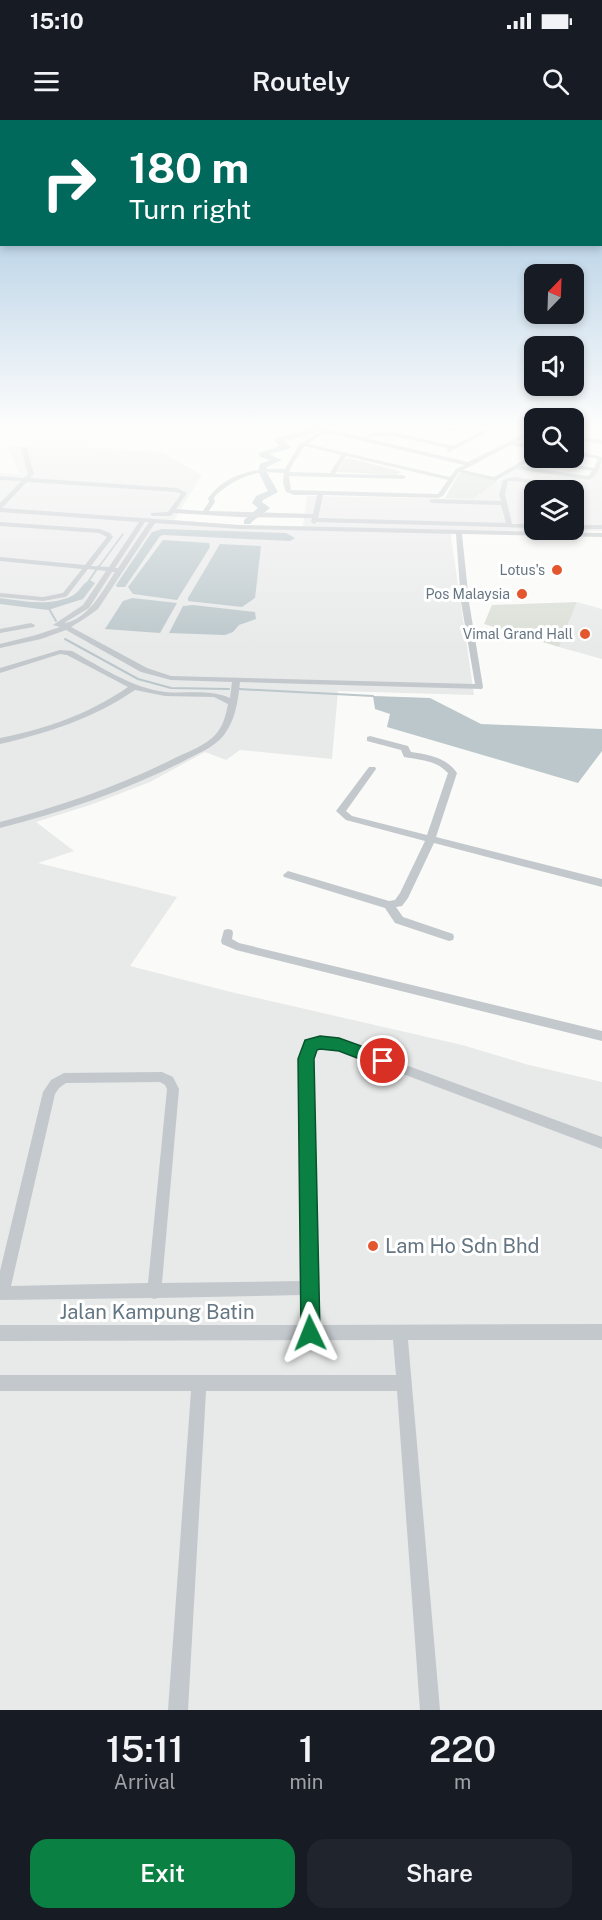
<!DOCTYPE html>
<style>
body{margin:0;font-family:"Public Sans",sans-serif;background:#20242c;color:#f1f3f6;height:100vh;display:flex;flex-direction:column;font-size:22px;white-space:nowrap}
*{box-sizing:border-box;margin:0}
p{font-size:20px;color:#9ea1a6}
.icon{flex:none;width:33px;height:33px;fill:none;stroke:currentColor;stroke-width:2;stroke-linecap:round;stroke-linejoin:round}
.map{position:relative;height:1590px;overflow:hidden}
.details{display:flex;flex-direction:column;background:#171b24;flex:1}
.details>*{flex:none}
.banner{position:absolute;left:0px;top:0px;width:603px;height:126px;box-shadow:0 3px 9px #0003;background:#00695c;color:#fff;overflow:hidden}
.needle{width:39px;rotate:23deg}
.tools{position:absolute;left:524px;top:144px;display:grid;gap:12px}
.tools a{display:grid;place-items:center;width:60px;height:60px;border-radius:12px;background:#171b24;box-shadow:0 3px 9px #0003;font-size:30px}
.pin{position:absolute;display:grid;place-items:center;width:51px;height:51px;color:#fff;margin:-26px;border:3px solid #fff;border-radius:50%;box-shadow:0 2px 6px #0007}
.me{position:absolute;width:66px;margin:-33px;rotate:358deg;stroke-linejoin:round;filter:drop-shadow(0 0 4px #0008)}
.turn{display:flex;align-items:center;gap:21px;height:126px;padding:0 30px;font-size:27px}
.turn .icon{width:78px;height:78px;stroke-width:2.5}
.turn b{display:block;font-size:42px;line-height:51px}
.eta{display:flex;justify-content:space-evenly;align-items:center;height:102px;text-align:center}
.eta b{font-size:36px;font-weight:600;line-height:42px}
.primary-button{display:flex;gap:12px;margin-top:auto;padding:12px 30px}
.primary-button a{flex:1;height:69px;border-radius:18px;background:#0b8043;color:#fff;font-size:24px;font-weight:600;line-height:69px;text-align:center}
.primary-button a+a{background:#20242c;color:#f1f3f6}
.status{display:flex;justify-content:space-between;align-items:center;height:42px;padding:0 30px;background:#171b24;direction:ltr}
.status svg{height:16px;fill:currentColor}
header{display:flex;justify-content:space-between;align-items:center;height:78px;padding:0 30px;background:#171b24;font-size:27px;font-weight:600}
.map>svg:first-child{display:block}
.built{fill:#e8e9e9;fill-rule:evenodd}
.green{fill:#dadfd7}
.water{fill:#bbc7cb}
.lines{fill:none;stroke-linecap:round;stroke-linejoin:round}
.stream-far1{stroke:#bbc7cb;stroke-width:1.5}
.stream{stroke:#bbc7cb;stroke-width:2}
.river{fill:#bbc7cb;fill-rule:evenodd}
.minor{fill:#c3c8cc;fill-rule:evenodd}
.route{fill:#0b8043;stroke:#07532c;stroke-width:1.5}
.poi-dot{fill:#e4572e;stroke:#fff;stroke-width:2}
.labels{text-anchor:middle;dominant-baseline:central;stroke-width:6;stroke-linejoin:round;paint-order:stroke}
.far-poi-label{font-size:14px;fill:#657683;stroke:#fff;text-anchor:end}
.near-poi-label{font-size:20px;fill:#657683;stroke:#fff;text-anchor:start}
.near-street-label{font-size:20px;fill:#657683;stroke:#fff}
</style>
<div class="status"><b>15:10</b><svg viewBox="0 0 49 12"><path d="M0 12V9h3v3zM5 12V6h3v6zM10 12V3h3v9zM15 12V0h3v12zM26 1h20v11H26zM47 4h2v5h-2z"/></svg></div>
<header><svg class="icon" aria-label="menu" viewBox="0 0 24 24"><path d="M4 6h16M4 12h16M4 18h16"/></svg>Routely<svg class="icon" aria-label="search" viewBox="0 0 24 24"><circle cx="10" cy="10" r="6"/><path d="M15 15l6 6"/></svg></header>
<div class="map">
<svg width="602" height="1590" viewBox="0 0 602 1590">
<rect width="100%" height="100%" fill="#fafaf8"/>
<g class="built">
<path d="M8,327L99,328L162,332L202,355L174,400L242,406H303L307,376L473,379L517,348L589,360L598,351L602,343V411L450,410L474,575L338,571L332,639L240,630L226,640L205,632L150,662L93,684L36,702L74,731L38,743L177,777L130,846L231,872L462,925L529,945L602,962V1590H0V353L20,354ZM534,370H573V410H534Z"/>
<polygon points="577,482 602,489 602,539 559,527"/>
</g>
<g class="green">
<polygon points="349,338 399,351 401,352 397,355 337,352 345,339"/>
<polygon points="460,352 498,361 473,379 445,378"/>
<polygon points="577,482 559,527 484,504 492,485"/>
</g>
<g class="water">
<polygon points="163,420 209,423 210,427 177,480 133,474 128,467"/>
<polygon points="220,424 261,426 255,478 242,487 188,481 188,478"/>
<polygon points="132,478 177,483 160,513 105,509 123,481"/>
<polygon points="193,485 255,492 256,499 239,505 233,512 225,515 169,513 183,486"/>
<polygon points="373,576 430,578 481,604 602,609 602,631 578,663 387,607 390,594 375,589"/>
</g>
<g class="lines">
<polyline class="stream-far1" points="98,448 123,414"/>
<g class="stream">
<polyline points="88,462 99,446"/>
<polyline points="48,487 56,501"/>
<polyline points="65,519 138,559 171,568 229,569"/>
<polyline points="239,569 373,576"/>
</g>
<g class="river">
<path d="M309,305H317L315,313L284,321L290,327L289,329L269,334L282,340L267,347L266,351L278,372L263,380L262,382L270,388C264,394 256,397 250,404H244V400L258,388L252,383L256,376L268,371L258,351L260,344L270,340L260,337L259,333L280,326L274,320L275,318L308,310Z"/>
<polygon points="162,409 286,413 295,418 290,421 163,415 160,416 125,467 117,467 116,465 152,412"/>
<path d="M90,460L95,463L83,479L48,490L0,484V478C25,481 48,487 72,476C80,472 82,463 90,460Z"/>
</g>
<g class="minor">
<path d="M294,305H306L328,309L468,342L528,312L503,305L534,309V314L516,322L534,325V329L511,325L463,350L494,357L534,334L535,338H534L594,348L598,339L573,334V330L602,337C602,346 597,355 589,360L516,349L495,361L459,352L443,376L438,378L323,375L318,398L506,403L501,385L432,383L429,381L432,379L501,381L499,374L503,360L515,357L562,365L568,369L569,370H563L560,368L515,361H508L505,374L512,404H534V408L317,402L314,404L311,402L312,398L238,397L174,393L170,396H153L151,395V393L168,392L181,374L176,372L27,362L2,388L240,405L602,413V417L462,414L469,482L483,567L482,569L240,562C238,580 236,599 224,615C214,628 196,634 182,642C124,671 63,692 0,708V702C61,686 120,666 177,637C190,631 206,625 216,614C223,606 226,595 228,584L214,577L165,576L135,570C94,598 48,613 0,624V618C46,609 89,594 128,567L67,535L60,534L0,553V548L60,530L72,531C101,547 132,568 165,572C187,574 209,569 230,578L232,562L171,560L141,552L66,510L41,519L0,528V524L36,515L60,507L53,505L83,485L106,451L88,449L67,476L65,477L43,481L0,477V473L43,477L63,473L82,449L0,441V437L85,445L107,417L99,413L0,406V402L100,409L110,413L113,417L91,446L109,447L139,402L0,392V383L21,361L0,360V356L24,358L28,354L21,329L24,327L27,329L34,354L30,358L177,368L187,373L176,389L203,391L209,382L208,378C226,354 256,347 285,349L300,323L322,311ZM328,313L464,345L456,349L450,357L308,324L321,315ZM305,326L341,335L330,353L289,352L293,343ZM346,336L448,360L438,374L291,370L289,356L403,359L406,357L403,355L335,354ZM530,341L592,351L588,356L521,346ZM265,352L284,353L283,362L286,372L294,375H317L313,394L209,391L215,382L214,378L216,375C231,362 245,354 265,352ZM145,402H149L118,448H115ZM155,403L240,409L456,414L461,482L475,564L171,556L147,548L71,507L87,497L98,489ZM112,452H115C103,470 88,500 64,503L89,488Z"/>
<polygon points="430,305 440,305 461,311 458,313"/>
<polygon points="494,305 501,305 449,332 446,330 448,328 394,316 370,317 367,315 370,313 394,312 453,326"/>
<polygon points="580,305 602,306 602,310 582,307"/>
<polygon points="573,316 602,320 602,324 573,320"/>
<rect x="573" y="405" width="29" height="4"/>
<polygon points="31,503 35,505 34,507 0,513 0,509"/>
<path d="M370,616L408,626L411,632C428,634 447,638 457,653L436,717L602,759V767L434,723L408,778L402,786L396,787L403,797L453,814L454,817L453,820L449,821L395,803L385,788L284,757L283,755L288,751L389,781L395,780L400,773L425,721L346,700L336,691L369,647H375L376,649L346,691L352,696L427,715L448,653C436,640 420,640 404,637L401,630L367,621V617Z"/>
<polygon points="228,809 232,810 233,813 232,819 239,823 602,911 602,921 236,830 222,824 221,821 224,810"/>
<path d="M319,918L343,922L602,1017V1029L339,930L316,929L312,939L318,1205L602,1204V1220H408L440,1590H420L397,1271H206L188,1590H168L191,1271H0V1255H396L393,1220L0,1221V1205H303V1175L158,1178L154,1179L151,1178L0,1180V1151L43,972L51,960L64,953L162,952L173,957L179,969L162,1163L303,1161L300,939L307,922ZM160,962L165,965L167,969L148,1163L11,1166L55,974L59,968L66,963Z"/>
</g>
</g>
<linearGradient id="sky" x2="0" y2="1"><stop stop-color="#96bcdc"/><stop offset="0.58" stop-color="#fdfdfc"/><stop offset="1" stop-color="#fdfdfc" stop-opacity="0"/></linearGradient>
<rect width="602" height="528" fill="url(#sky)"/>
<polygon class="route" points="320,916 339,918 389,936 391,941 389,946 383,948 339,931 320,929 317,930 314,939 320,1213 317,1220 310,1222 304,1220 301,1213 298,939 305,920"/>
<g class="poi-dot">
<circle cx="557" cy="450" r="6"/>
<circle cx="522" cy="474" r="6"/>
<circle cx="585" cy="514" r="6"/>
<circle cx="373" cy="1126" r="6"/>
</g>
<g class="labels">
<g class="far-poi-label">
<text x="545" y="450">Lotus's</text>
<text x="510" y="474">Pos Malaysia</text>
<text x="573" y="514">Vimal Grand Hall</text>
</g>
<g class="near-poi-label">
<text x="385" y="1126">Lam Ho Sdn Bhd</text>
</g>
<g class="near-street-label">
<text x="157" y="1192">Jalan Kampung Batin</text>
</g>
</g>
</svg>
<div class="tools">
<a><svg class="needle" viewBox="-14 -14 28 28"><path d="M0-13l5 13h-10z" fill="#e53935"/><path d="M0 13l5-13h-10z" fill="#9ea1a6"/></svg></a>
<a><svg class="icon" aria-label="sound" viewBox="0 0 24 24"><path d="M4 9h4l5-4v14l-5-4H4zM17 9q2 3 0 6"/></svg></a>
<a><svg class="icon" aria-label="search" viewBox="0 0 24 24"><circle cx="10" cy="10" r="6"/><path d="M15 15l6 6"/></svg></a>
<a><svg class="icon" aria-label="layers" viewBox="0 0 24 24"><path d="M12 4l9 5-9 5-9-5zM3 14l9 5 9-5"/></svg></a>
</div>
<div class="pin" style="left:383px;top:941px;background:#d93025"><svg class="icon" aria-label="arrive" viewBox="0 0 24 24"><path d="M6 21V4h12l-3 4 3 4H6"/></svg></div>
<svg class="me" style="left:310px;top:1213px" viewBox="-20 -20 40 40"><path d="M0-17L14 15 0 8-14 15z" fill="#0b8043" stroke="#fff" stroke-width="4"/></svg>
<div class="banner">
<div class="turn"><svg class="icon" aria-label="right" viewBox="0 0 24 24"><path d="M7 20v-9h11M14 6l5 5-5 5"/></svg><div><b>180 m</b>Turn right</div></div>
</div>
</div>
<section class="details">
<div class="eta">
<div><b>15:11</b><p>Arrival</p></div>
<div><b>1</b><p>min</p></div>
<div><b>220</b><p>m</p></div>
</div>
<div class="primary-button"><a>Exit</a><a>Share</a></div>
</section>
